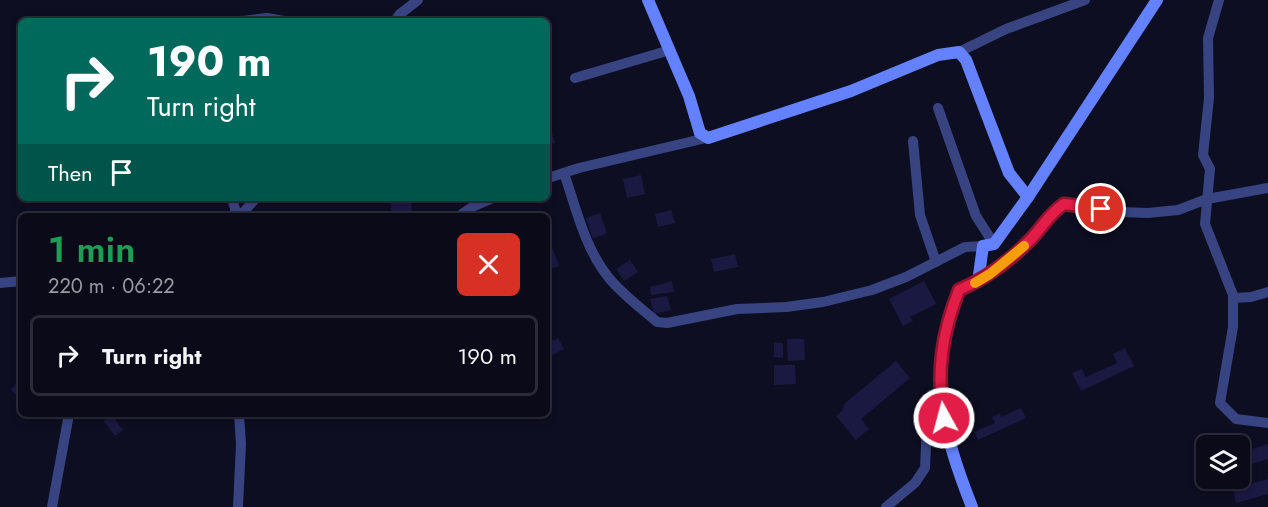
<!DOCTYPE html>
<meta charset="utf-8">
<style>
body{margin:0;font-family:Jost,sans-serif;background:#181826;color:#f1f3f6;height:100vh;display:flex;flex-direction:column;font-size:22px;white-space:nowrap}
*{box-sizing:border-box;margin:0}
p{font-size:20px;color:#999aa2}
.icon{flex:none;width:33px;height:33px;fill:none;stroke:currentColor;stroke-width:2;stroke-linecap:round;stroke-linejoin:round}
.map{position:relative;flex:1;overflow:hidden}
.details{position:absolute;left:18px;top:213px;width:532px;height:204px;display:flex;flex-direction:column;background:#0a0a19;border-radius:9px;box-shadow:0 3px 9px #0003,0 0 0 2px #2a2b38}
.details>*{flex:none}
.banner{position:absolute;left:18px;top:18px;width:532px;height:183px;border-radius:9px;box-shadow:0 3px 9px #0003,0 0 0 2px #2a2b38;background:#00695c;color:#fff;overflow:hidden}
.buttons{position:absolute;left:1196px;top:435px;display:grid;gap:12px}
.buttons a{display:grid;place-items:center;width:54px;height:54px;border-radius:9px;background:#0a0a19;box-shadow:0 3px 9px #0003,0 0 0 2px #2a2b38;font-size:30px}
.pin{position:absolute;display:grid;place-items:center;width:51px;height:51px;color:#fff;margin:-26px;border:3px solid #fff;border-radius:50%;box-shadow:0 2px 6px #0007}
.me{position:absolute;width:66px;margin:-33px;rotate:353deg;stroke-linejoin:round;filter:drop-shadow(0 0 4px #0008)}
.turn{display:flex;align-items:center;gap:21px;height:126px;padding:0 30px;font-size:27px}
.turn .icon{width:78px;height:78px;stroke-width:2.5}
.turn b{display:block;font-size:42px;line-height:51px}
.then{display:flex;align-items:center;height:57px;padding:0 30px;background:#0003;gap:12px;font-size:22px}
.round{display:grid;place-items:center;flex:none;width:63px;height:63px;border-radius:9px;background:#181826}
.head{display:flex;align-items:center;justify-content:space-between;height:102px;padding:0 30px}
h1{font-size:36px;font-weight:600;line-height:45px;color:#1e9e55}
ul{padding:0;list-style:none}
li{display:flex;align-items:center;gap:18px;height:81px;margin:0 12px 9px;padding:0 18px;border:3px solid #2a2b38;border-radius:9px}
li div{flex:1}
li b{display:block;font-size:22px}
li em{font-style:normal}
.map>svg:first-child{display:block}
.building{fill:#191942}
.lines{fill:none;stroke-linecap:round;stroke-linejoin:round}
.street{stroke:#374481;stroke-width:10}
.secondary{stroke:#6481ff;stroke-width:12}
.route-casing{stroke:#92132f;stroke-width:15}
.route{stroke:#e11d48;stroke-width:10}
.slow{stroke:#f59e0b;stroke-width:10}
</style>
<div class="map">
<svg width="1268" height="507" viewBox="0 0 1268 507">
<rect width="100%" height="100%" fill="#0d0e21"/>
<g class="building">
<polygon points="551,130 555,143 548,145 548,131"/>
<polygon points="641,175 645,194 627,198 623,179"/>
<polygon points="411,198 412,216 392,216 390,200"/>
<polygon points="671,210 675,223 658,227 655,214"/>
<polygon points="600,213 607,233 593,239 586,218"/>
<polygon points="553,249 559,266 548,270 548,251"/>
<polygon points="735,254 738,267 714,272 711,259"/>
<polygon points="630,260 638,272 624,281 616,269"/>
<polygon points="672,281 674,292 651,295 650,287"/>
<polygon points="924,281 936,304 910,317 913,321 903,326 889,299"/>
<polygon points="667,296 671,310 654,314 650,299"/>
<polygon points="558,338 564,349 552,355 548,343"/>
<polygon points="787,339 804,339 805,360 788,361"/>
<polygon points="774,342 783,343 783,358 774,357"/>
<polygon points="1125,348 1134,366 1081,391 1072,373 1082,369 1086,377 1117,363 1113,354"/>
<polygon points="896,361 910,378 861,419 869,429 856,440 836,416 842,411 844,404"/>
<polygon points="774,365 795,365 796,384 774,385"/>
<polygon points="21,380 21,392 17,396 11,389"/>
<polygon points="1021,408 1026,418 978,440 974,432 995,423 992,417 1000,413 1001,417"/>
<polygon points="112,415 123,430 115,436 104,421"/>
<polygon points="1218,434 1222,446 1209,446 1206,438"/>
<polygon points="1268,444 1268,459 1239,468 1239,453"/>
<polygon points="1268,479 1268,494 1236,503 1233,489"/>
</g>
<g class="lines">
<g class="street">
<polyline points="1219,0 1208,38 1209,98 1203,155 1210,169 1205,224 1233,295 1233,327 1220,403 1236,419 1268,423"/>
<polyline points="243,21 267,18 284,21"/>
<polyline points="395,21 400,14 418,0"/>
<polyline points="959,52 1006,29 1085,0"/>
<polyline points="575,78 670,50"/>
<polyline points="938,108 976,216 994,244"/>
<polyline points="913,141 920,215 936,262"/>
<path d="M564,173C576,208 585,249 609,278C623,295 641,308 657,322L667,323L737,309L786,307L823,302L872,290L906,277L965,247L983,246"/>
<polyline points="548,178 579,168 706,138"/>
<polyline points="232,198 237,216"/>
<polyline points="240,216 256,198"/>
<polyline points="459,216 472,207 493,198"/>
<polyline points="978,282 1019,251 1053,211 1064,204 1121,212 1148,213 1178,210 1207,199 1268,188"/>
<polyline points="0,283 21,281"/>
<polyline points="1233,298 1251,297 1268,292"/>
<polyline points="52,507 69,414"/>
<polyline points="238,507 241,444 239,414"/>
<polyline points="886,507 915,483 925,468 927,424 933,418 944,418"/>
</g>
<g class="secondary">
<polyline points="648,0 689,96 700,133 708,138 851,91 938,55 959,52 966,60 1009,173 1028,197"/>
<path d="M972,507C941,428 927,372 959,290L978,282L983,246L994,244L1028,197L1157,0"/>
</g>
</g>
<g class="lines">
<g class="route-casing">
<path id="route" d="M944,418C936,372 942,333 959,290C987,278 1011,260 1032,238C1043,226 1050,213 1064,204L1101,209"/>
</g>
<use href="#route" class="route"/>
<polyline class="slow" points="975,283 990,274 1024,246"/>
</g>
</svg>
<div class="buttons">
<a><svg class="icon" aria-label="layers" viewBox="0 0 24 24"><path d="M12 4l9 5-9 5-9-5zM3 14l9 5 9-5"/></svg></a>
</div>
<div class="pin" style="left:1101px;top:209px;background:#d93025"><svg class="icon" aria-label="arrive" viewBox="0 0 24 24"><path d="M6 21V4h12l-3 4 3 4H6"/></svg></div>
<svg class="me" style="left:944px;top:418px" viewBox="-20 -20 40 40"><circle r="17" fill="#e11d48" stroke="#fff" stroke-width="3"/><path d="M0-11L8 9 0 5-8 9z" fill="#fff"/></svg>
<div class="banner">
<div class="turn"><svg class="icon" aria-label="right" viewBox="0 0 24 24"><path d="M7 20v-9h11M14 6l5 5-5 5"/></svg><div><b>190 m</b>Turn right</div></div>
<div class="then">Then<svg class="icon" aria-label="arrive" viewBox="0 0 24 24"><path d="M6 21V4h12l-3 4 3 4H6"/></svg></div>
</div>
<section class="details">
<div class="head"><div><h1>1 min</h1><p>220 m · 06:22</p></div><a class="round" style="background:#d93025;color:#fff"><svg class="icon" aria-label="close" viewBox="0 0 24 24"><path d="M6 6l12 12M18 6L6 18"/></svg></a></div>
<ul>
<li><svg class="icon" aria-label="right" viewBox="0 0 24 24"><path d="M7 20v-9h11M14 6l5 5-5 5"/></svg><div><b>Turn right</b></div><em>190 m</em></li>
</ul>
</section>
</div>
